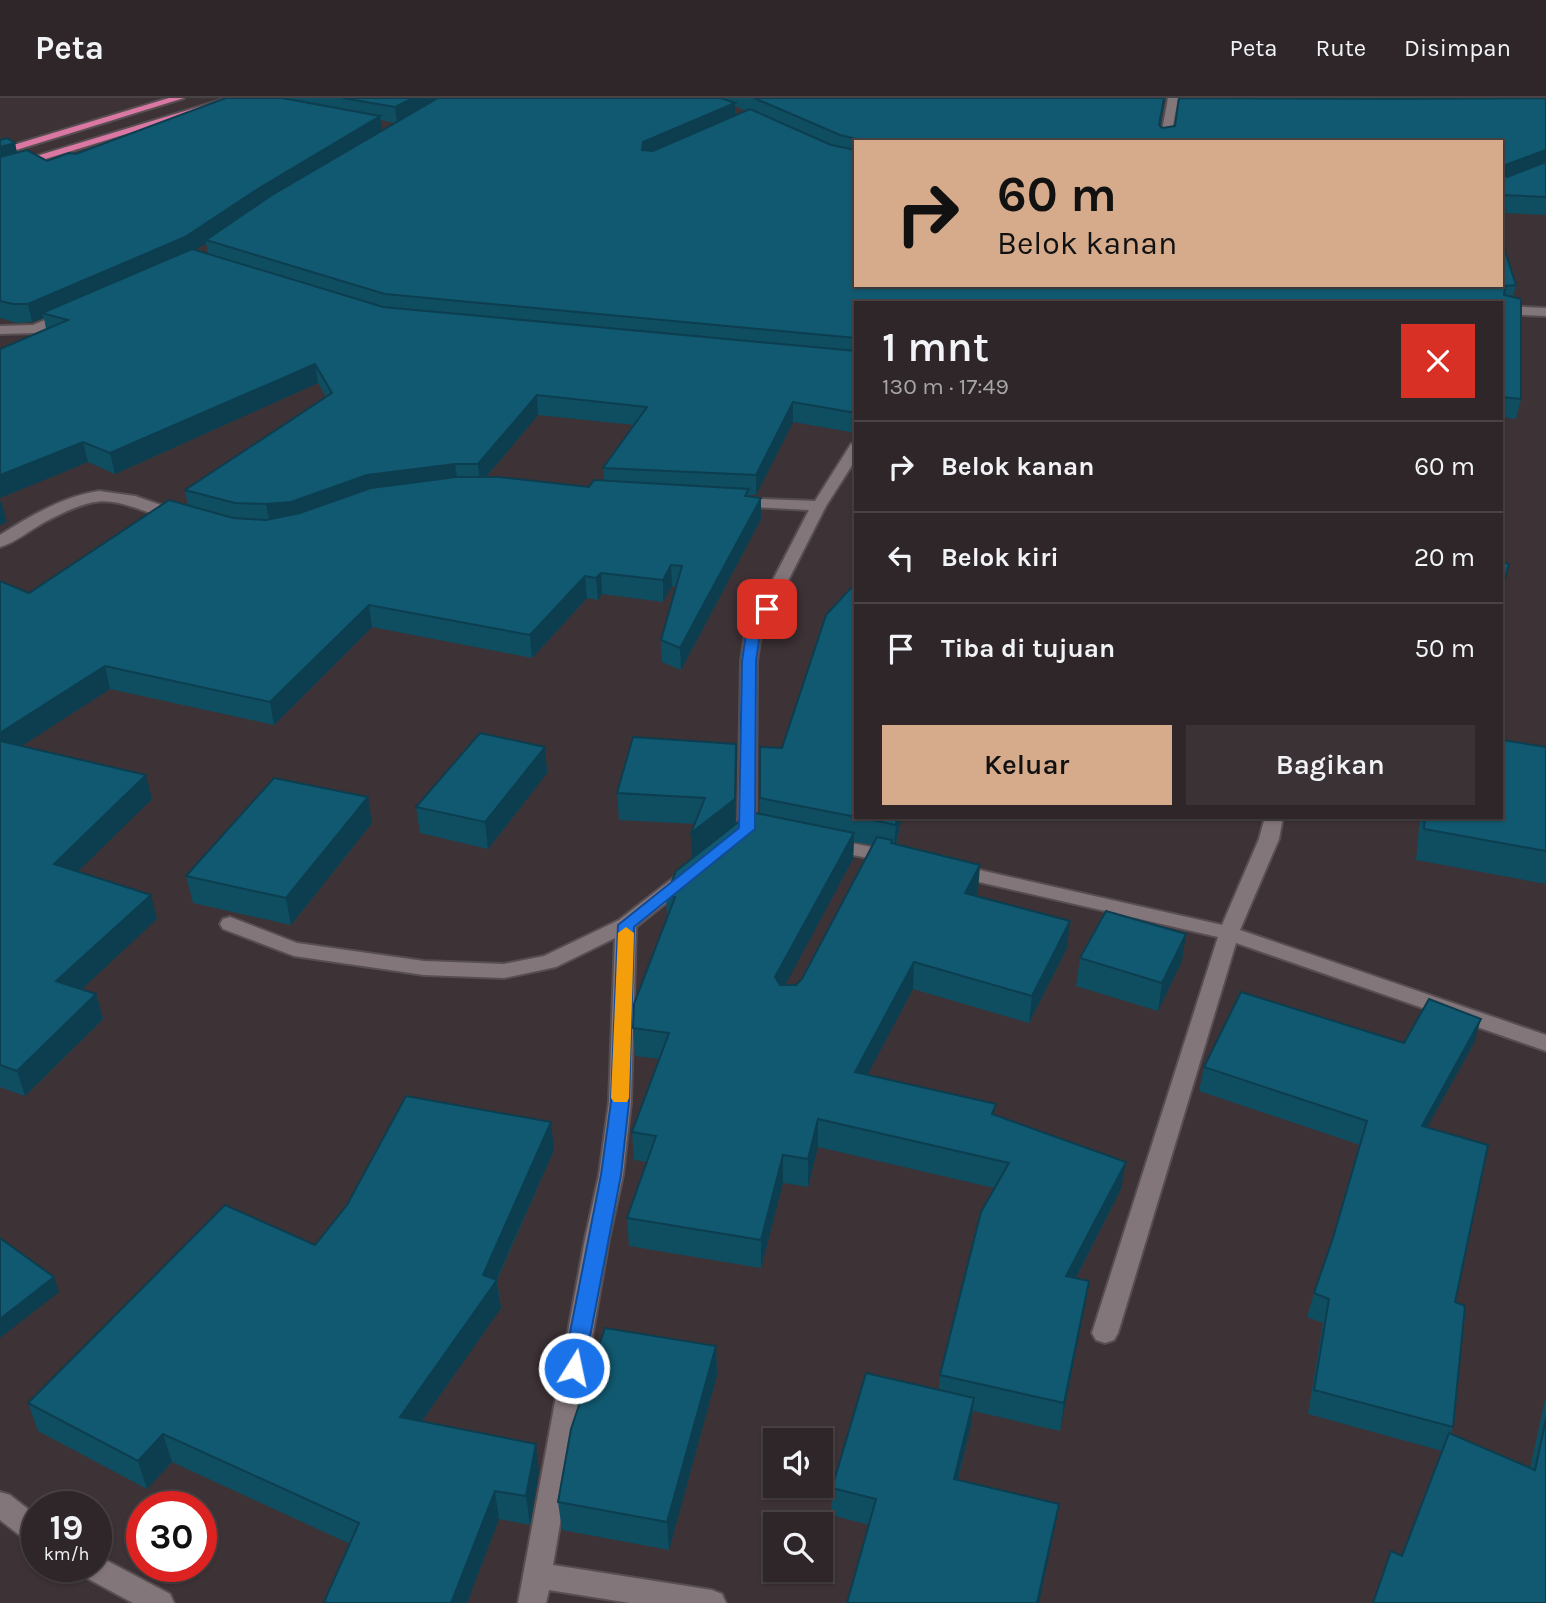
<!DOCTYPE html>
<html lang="id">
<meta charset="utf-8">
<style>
body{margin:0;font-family:Karla,sans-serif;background:#3a3234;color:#f1f3f6;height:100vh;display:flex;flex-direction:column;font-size:26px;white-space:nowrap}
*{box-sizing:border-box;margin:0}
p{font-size:23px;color:#a7a5a8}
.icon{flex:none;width:38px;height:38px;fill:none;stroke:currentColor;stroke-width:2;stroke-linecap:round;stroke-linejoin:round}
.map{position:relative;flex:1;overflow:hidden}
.side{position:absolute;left:854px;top:203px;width:649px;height:518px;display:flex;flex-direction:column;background:#2e2628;border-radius:0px;box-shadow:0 2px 5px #0004,0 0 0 2px #494345}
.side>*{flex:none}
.hud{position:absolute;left:854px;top:42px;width:649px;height:147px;border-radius:0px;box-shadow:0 2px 5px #0004,0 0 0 2px #494345;background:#d6ab8b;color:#111;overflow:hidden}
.fabs{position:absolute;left:763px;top:1330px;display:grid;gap:14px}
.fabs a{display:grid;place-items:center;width:70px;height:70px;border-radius:0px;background:#2e2628;box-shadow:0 2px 5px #0004,0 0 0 2px #494345;font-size:35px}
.speed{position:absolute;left:21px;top:1393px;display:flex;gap:14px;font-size:35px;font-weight:700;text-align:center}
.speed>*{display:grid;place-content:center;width:91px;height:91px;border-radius:50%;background:#2e2628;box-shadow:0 2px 5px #0004,0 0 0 2px #494345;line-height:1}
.speed small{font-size:18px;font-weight:400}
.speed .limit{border:10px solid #d22;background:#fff;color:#111}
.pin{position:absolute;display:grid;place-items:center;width:60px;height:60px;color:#fff;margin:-30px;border-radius:14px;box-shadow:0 4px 10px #0006}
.me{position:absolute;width:77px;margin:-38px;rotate:10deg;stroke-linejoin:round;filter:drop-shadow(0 0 5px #0008)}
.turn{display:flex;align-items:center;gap:24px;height:147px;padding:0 28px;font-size:32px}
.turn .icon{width:91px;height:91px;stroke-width:2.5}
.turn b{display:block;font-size:49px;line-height:60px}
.round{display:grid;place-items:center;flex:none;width:74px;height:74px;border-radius:0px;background:#3a3234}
.summary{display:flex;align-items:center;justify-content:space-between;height:119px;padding:0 28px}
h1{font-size:42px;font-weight:600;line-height:52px}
.action{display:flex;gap:14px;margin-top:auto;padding:14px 28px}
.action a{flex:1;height:80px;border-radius:0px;background:#d6ab8b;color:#111;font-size:28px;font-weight:600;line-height:80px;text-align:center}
.action a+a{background:#3a3234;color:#f1f3f6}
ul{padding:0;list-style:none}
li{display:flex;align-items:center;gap:21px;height:91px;padding:0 28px;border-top:2px solid #494345}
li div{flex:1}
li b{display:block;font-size:26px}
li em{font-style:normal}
header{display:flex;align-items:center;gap:42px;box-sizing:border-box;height:98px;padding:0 35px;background:#2e2628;border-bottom:2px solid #494345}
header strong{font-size:33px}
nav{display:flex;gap:38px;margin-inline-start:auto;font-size:24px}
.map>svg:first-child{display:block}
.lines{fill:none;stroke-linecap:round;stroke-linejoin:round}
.service-casing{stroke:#574e52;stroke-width:4}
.minor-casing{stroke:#574e52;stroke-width:4}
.trunk-casing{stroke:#574e52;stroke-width:4}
.service{fill:#83767b;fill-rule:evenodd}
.minor{fill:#83767b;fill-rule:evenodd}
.trunk{fill:#da77a2;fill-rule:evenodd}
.wall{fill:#0f4d61;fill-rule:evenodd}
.shaded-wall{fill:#0c3e4f}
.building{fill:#115971;stroke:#0c3e4f;stroke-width:2}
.route{fill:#1a73e8;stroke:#114b97;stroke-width:2}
.slow{fill:#f59e0b}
</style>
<header>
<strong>Peta</strong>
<nav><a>Peta</a><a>Rute</a><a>Disimpan</a></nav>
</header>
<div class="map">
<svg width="1546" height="1505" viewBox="0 0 1546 1505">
<rect width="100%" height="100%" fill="#3d3236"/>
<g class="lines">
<g class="service-casing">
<polygon id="service" points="1502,208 1546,210 1546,218 1502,216"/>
</g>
<g class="minor-casing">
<g id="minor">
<polygon points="1168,0 1178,0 1170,44 1160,44"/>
<polygon points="69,212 75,216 73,219 35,235 0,236 0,228 33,227"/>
<polygon points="856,345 856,361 826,408 761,536 757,563 756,731 747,737 740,735 738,731 741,563 745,536 809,412 736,408 729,404 736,400 815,403 851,346"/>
<path d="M99,393L135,398L184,415L187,418L179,423C111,406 112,388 43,425C30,432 15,445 0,449V437C30,418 64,398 99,393Z"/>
<polygon points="1265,719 1283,719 1279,741 1240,832 1546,937 1546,953 1236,845 1118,1235 1114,1242 1105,1245 1096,1242 1092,1235 1218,839 953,778 946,776 943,772 946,768 953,766 1222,827 1259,741"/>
<polygon points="830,741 893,753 900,755 903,759 900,763 893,765 823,751 820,747 823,743"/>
<polygon points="688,772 695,774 698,778 695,782 636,829 631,1004 623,1077 609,1141 553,1467 712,1492 722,1496 726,1505 630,1505 549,1492 546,1505 518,1505 585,1141 599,1077 609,1004 615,840 556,869 504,880 424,877 294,858 223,831 220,826 223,821 230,819 297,845 424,863 504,866 544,858 619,822 681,774"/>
<polygon points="0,1394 10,1397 37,1418 37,1446 27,1443 0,1422"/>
<polygon points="96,1457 170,1496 174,1505 133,1505 81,1477 77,1468 96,1468"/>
</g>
</g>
<g class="trunk-casing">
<g id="trunk">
<polygon points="169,0 184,0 0,57 0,51"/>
<polygon points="228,0 243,0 0,75 0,69"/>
</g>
</g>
<use href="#service" class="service"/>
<use href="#minor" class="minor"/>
<use href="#trunk" class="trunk"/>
</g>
<g class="wall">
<path d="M226,0H1165L1160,28L1162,30L1175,28L1179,0H1546V117L1502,115V44H856V187H1344L1345,189H1357V187H1502L1506,156L1516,187L1513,199L1521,301L1516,321L1502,319V205H856V335L793,324L756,397H749V398L761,400V421L681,572L662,564L661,542L676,489L672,488L663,504L602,496L598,502L587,500L532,560L372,529L274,627L110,591L21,648L152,701L77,774L157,821L81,891L96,896L103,921L25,998L0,989V483L29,495L188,408L185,392L326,299L318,285L115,376L88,364L0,400V251L46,231L44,220L32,224L17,225L0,220V42L15,45L17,55L47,63L76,56ZM735,8L746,13L735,17ZM380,22L395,25L382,33ZM206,145L208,156L196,152ZM538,317L634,327L603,370L604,383L589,389L486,379Z"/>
<polygon points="545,649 547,675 488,751 420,735 416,709"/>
<path d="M760,649L856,719H902L896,747L978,794L976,798L1067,850L1029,925L913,891L867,977L995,1017L1121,1091L1076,1180L1089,1183L1084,1211L1060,1333L973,1313L971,1327L958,1382L1054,1433L869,1427L831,1417L832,1390L939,1292L940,1277L994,1090L818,1049L808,1089L783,1085L761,1170L629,1148L627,1120L647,1064L634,1062L632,1034L659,961L635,958L633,930L667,820L666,798L692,760L695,726L619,722L617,695L736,672L735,726L760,715ZM854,744L872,747L802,881L796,887H785L853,761Z"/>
<polygon points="1546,649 1546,786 1416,762 1420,719 1502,719"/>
<polygon points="372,725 291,827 193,805 186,778"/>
<polygon points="1080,860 1182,863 1158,913 1076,888"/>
<polygon points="1404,945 1474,945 1427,1029 1455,1204 1453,1329 1451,1336 1530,1370 1546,1297 1546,1505 1402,1458 1442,1353 1308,1316 1323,1225 1307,1219 1314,1195 1333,1140 1360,1047 1199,993 1204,969"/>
<polygon points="554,1052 497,1182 501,1210 422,1323 539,1374 530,1427 499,1421 467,1505 324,1505 350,1446 172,1364 147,1391 38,1333 28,1305 315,1147"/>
<polygon points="716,1248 717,1277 669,1452 562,1432 558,1404"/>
</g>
<g class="shaded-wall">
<polygon points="413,0 445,0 397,25 395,9"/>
<polygon points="735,5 735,21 644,61 642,52 643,44"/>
<polygon points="380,18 382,33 206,142 206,145 189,157 42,215 44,220 32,224 28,206 261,89"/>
<polygon points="15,45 18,61 0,67 0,49"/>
<polygon points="1546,52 1546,64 1502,83 1505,67"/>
<polygon points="315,266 318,285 115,376 110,355"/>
<polygon points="537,297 538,317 480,386 478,366"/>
<polygon points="793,304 793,324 756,397 756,377"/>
<polygon points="83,344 88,364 0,400 0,377"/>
<polygon points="455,366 458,386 270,427 266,406 367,377"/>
<polygon points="761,400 761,421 681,572 680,550"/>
<polygon points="0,403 1,403 7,424 0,427"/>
<polygon points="671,467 672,488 663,504 663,482"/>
<polygon points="601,475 602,496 598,502 596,480"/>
<polygon points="585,478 587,500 532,560 530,537"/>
<polygon points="369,507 372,529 274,627 270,604"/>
<polygon points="105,568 110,591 0,662 0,635"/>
<polygon points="736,646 735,728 692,762 691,735"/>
<polygon points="545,649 547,675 488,751 485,724"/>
<polygon points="146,677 152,701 61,790 54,766"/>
<polygon points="368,699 372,725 291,827 286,800"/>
<polygon points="897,719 902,719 894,752 896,727"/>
<polygon points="854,735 853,761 775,906 775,879"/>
<polygon points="980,767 978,794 963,822 965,795"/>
<polygon points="151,797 157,821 64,908 56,883"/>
<polygon points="1070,823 1067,850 1029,925 1032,898"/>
<polygon points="1186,836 1182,863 1158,913 1162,885"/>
<polygon points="914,864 913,891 854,1002 855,974"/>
<polygon points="96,896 103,921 25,998 17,973"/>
<polygon points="1481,921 1474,945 1415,1051 1422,1028"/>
<polygon points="818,1021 818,1049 808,1089 808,1061"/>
<polygon points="551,1024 554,1052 496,1182 501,1210 405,1347 400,1319 483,1177"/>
<polygon points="783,1057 783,1085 761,1170 761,1142"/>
<polygon points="1126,1064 1121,1091 1062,1206 1066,1178"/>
<polygon points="54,1179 59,1194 0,1240 0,1221"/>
<polygon points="1089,1183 1084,1211 1060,1333 1064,1305"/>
<polygon points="716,1248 717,1277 669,1452 667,1424"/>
<polygon points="974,1300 971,1327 951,1408 954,1381"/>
<polygon points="163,1336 172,1364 147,1391 138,1363"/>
<polygon points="536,1346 539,1374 530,1427 526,1398"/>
<polygon points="495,1393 499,1421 467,1505 451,1505"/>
<polygon points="1059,1406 1054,1433 1039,1505 1037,1505"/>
</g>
<g class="building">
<polygon points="226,0 282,0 380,18 261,89 185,139 28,206 13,206 0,203 0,59 27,52 47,63 69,55 76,56"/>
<polygon points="343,0 413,0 395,9"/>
<polygon points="438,0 721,0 735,5 643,44 642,52 653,53 750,11 831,47 856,52 856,187 952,187 973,189 1025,189 1026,187 1344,187 1345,189 1357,189 1359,187 1415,189 1417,187 1502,187 1502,137 1506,156 1516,187 1505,188 1504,197 1521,201 1521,301 1502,299 1502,205 856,205 856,240 385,196 206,142 272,97"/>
<polygon points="754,0 1164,0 1159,27 1162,30 1175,28 1179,0 1390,1 1546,0 1546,52 1505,67 1503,76 1507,79 1546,64 1546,99 1502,97 1502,44 858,44 857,41 840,37"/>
<polygon points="7,40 15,45 0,49 0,42"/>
<polygon points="192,151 383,209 856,253 856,315 793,304 756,377 603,370 647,309 537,297 478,366 455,366 367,377 291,404 266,406 235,405 185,392 332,295 315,266 110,355 83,344 0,377 0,251 68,222 42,215"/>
<polygon points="456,379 498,379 589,389 594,382 749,391 745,398 761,400 680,550 661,542 682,468 671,467 663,482 601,475 596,480 585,478 530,537 369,507 270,604 105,568 0,635 0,483 29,495 169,402 233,420 266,422 300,415 371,390"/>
<polygon points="1502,464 1509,466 1502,491"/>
<polygon points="852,489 856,490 856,719 760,700 760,649 782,650 826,517"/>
<polygon points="480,635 545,649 485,724 416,709"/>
<polygon points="633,639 736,646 735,701 691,735 705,700 617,695"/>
<polygon points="1502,642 1546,649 1546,753 1424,731 1425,719 1502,719"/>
<polygon points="0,643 146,677 54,766 151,797 56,883 96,896 17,973 0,967"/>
<polygon points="274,680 368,699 286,800 186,778"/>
<polygon points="751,714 854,735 775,879 780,887 796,887 802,881 877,739 892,742 891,745 980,767 965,795 1070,823 1032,898 914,864 855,974 996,1006 992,1016 1126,1064 1066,1178 1089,1183 1064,1305 940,1277 981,1114 1009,1065 818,1021 808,1061 783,1057 761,1142 627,1120 656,1038 632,1034 669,935 633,930 634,906 675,799 666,798 676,773"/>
<polygon points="858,719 897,719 896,727"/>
<polygon points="1106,813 1186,836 1162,885 1080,860"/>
<polygon points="1241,894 1404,945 1429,901 1481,921 1422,1028 1488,1047 1455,1204 1465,1208 1453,1329 1314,1292 1329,1201 1314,1195 1333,1140 1367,1023 1204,969"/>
<polygon points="406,998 551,1024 483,1177 497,1182 400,1319 536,1346 526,1398 495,1393 451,1505 329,1505 324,1504 359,1425 163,1336 138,1363 28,1305 225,1107 315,1147 347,1107"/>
<polygon points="0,1140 54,1179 0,1221"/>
<polygon points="605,1230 716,1248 667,1424 558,1404 571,1331"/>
<polygon points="866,1275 974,1300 954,1381 1059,1406 1037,1505 847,1505 876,1401 832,1390"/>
<polygon points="1546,1321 1546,1505 1373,1505 1391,1453 1402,1458 1449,1335 1535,1372"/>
</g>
<polygon class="route" points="767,507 774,511 760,536 756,563 755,731 634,829 629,1004 621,1077 584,1270 581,1276 574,1279 566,1276 563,1270 601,1077 611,1004 618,827 739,730 742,563 746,536 763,508"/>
<polygon class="slow" points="626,829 634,835 629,1000 627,1004 614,1004 611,1000 618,835"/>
</svg>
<div class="fabs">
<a><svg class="icon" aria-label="sound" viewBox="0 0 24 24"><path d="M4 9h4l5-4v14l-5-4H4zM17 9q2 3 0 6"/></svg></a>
<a><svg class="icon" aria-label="search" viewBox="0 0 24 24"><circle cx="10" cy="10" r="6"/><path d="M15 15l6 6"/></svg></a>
</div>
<div class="speed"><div>19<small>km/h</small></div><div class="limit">30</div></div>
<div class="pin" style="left:767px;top:511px;background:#d93025"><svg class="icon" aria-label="arrive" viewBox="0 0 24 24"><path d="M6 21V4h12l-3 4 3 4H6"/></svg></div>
<svg class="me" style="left:574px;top:1270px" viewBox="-20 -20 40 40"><circle r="17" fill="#1a73e8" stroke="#fff" stroke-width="3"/><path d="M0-11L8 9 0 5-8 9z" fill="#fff"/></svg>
<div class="hud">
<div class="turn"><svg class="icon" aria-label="right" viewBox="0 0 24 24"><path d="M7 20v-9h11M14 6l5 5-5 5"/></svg><div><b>60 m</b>Belok kanan</div></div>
</div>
<section class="side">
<div class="summary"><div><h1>1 mnt</h1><p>130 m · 17:49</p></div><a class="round" style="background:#d93025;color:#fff"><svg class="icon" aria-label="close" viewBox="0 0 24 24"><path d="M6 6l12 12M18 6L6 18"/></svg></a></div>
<ul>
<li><svg class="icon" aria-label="right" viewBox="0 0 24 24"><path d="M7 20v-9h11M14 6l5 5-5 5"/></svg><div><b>Belok kanan</b></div><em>60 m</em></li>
<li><svg class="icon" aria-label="left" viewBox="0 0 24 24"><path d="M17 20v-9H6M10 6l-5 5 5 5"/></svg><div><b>Belok kiri</b></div><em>20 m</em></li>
<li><svg class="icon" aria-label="arrive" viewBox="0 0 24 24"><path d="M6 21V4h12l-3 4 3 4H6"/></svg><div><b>Tiba di tujuan</b></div><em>50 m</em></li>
</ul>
<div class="action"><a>Keluar</a><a>Bagikan</a></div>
</section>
</div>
